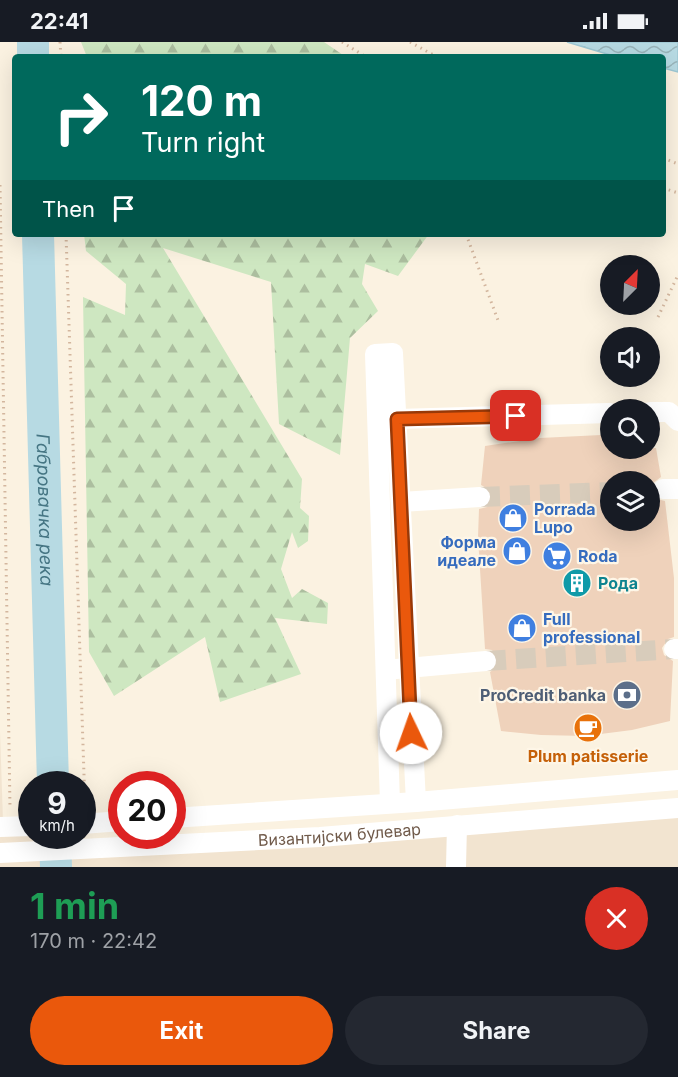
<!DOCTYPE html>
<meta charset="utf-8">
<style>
body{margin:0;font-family:Inter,sans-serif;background:#242831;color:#f1f3f6;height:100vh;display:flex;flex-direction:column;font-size:22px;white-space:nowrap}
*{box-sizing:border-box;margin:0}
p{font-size:20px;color:#9ea1a6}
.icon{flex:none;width:33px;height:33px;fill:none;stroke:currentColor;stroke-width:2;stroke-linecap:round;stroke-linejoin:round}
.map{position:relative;height:825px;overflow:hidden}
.panel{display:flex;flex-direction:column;background:#171b24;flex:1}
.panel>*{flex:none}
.banner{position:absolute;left:12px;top:12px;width:654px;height:183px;border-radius:6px;box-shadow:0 6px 24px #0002;background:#00695c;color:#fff;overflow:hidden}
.needle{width:39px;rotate:24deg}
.buttons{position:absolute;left:600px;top:213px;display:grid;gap:12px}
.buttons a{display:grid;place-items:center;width:60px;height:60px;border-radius:50%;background:#171b24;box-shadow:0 6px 24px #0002;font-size:30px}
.speed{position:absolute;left:18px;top:729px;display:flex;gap:12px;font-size:30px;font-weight:700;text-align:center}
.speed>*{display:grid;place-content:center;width:78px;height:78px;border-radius:50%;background:#171b24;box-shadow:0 6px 24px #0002;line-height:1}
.speed small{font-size:15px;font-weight:400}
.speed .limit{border:9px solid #d22;background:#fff;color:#111}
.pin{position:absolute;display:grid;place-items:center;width:51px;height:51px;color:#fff;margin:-26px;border-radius:12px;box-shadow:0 3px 9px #0006}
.me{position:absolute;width:66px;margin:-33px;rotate:357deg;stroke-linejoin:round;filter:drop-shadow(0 0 4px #0008)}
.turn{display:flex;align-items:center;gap:21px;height:126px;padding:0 30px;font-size:27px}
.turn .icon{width:78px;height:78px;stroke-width:2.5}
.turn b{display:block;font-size:42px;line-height:51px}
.then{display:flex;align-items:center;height:57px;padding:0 30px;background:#0003;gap:12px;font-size:22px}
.round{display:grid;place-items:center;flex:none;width:63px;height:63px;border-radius:32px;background:#242831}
.headline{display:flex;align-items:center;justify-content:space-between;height:102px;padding:0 30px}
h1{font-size:36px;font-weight:700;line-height:45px;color:#1e9e55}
.button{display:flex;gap:12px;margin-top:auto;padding:12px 30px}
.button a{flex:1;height:69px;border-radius:36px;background:#ea580c;color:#fff;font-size:24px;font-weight:700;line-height:69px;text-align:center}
.button a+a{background:#242831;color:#f1f3f6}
.status{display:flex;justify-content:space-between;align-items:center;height:42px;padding:0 30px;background:#171b24;direction:ltr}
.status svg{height:16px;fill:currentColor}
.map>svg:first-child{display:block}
.residential{fill:#f2e4d0}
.forest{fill:url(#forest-firs)}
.water{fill:url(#water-waves);stroke:#9ec8d4;stroke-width:1.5}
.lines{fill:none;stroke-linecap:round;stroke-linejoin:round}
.river{stroke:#b7dae3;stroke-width:32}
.building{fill:#efd2bb;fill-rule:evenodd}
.minor-tunnel{stroke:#d8ccbb;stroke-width:20;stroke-dasharray:20 10;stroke-linecap:butt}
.path{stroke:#d3b69e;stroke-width:3;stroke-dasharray:1.5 4.5;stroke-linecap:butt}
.minor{stroke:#fff;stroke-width:20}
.route-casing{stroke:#983908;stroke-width:15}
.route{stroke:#ea580c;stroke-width:10}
.labels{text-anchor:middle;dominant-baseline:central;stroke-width:4.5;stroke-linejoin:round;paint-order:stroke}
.shop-label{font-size:16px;font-weight:bold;fill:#366cbe;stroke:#fef6e7;text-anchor:start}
.culture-label{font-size:16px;font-weight:bold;fill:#0d838f;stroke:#fef6e7;text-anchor:start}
.service-label{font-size:16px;font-weight:bold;fill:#4e5e75;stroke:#fef6e7;text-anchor:end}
.food-label{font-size:16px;font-weight:bold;fill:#c56008;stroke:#fef6e7}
.street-label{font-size:16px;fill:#705a4a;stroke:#fef6e7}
.water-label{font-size:18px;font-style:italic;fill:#457583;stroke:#fef6e7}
</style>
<div class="status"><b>22:41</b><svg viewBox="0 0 49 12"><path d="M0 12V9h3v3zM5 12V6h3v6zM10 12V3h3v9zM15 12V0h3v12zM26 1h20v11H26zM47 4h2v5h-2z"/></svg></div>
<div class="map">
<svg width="678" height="825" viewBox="0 0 678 825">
<defs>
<pattern id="forest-firs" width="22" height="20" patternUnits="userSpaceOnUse" patternTransform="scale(1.5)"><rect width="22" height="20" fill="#cee7c1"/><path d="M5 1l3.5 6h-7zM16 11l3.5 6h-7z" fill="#acbe9f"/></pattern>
<pattern id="water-waves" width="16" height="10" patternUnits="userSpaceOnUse" patternTransform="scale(1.5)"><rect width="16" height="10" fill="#b7dae3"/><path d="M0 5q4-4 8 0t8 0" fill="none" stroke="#99b4ba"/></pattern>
</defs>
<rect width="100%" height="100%" fill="#fbf2e1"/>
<polygon class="residential" points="0,689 3,779 32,794 60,794 135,812 678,774 678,825 0,825"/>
<g class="forest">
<polygon points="81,0 324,0 346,15 87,15"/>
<polygon points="84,192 429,192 398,234 365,222 362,242 378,269 350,296 340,413 279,382 271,240 163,206 302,437 300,466 309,474 308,499 298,506 292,490 281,527 292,556 302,547 328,561 327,582 275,576 301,632 220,660 205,595 114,654 89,610 83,255 125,273 126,242 86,209"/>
</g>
<polygon class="water" points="567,0 678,0 678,30 663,26 663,15 617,15"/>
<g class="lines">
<g class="river">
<polyline points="33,0 33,15"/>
<path id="s1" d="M38,192L53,742"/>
<polyline points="55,794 56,825"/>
</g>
</g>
<path class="building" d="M601,393H610V406H656L661,435L653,441L651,448L657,457L665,459L674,536V595L668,597L662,606L664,613L673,619L670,679L632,688L585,694L541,693L501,689L490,630L497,625L498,617L492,608L485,607L478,495L479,467L487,465L492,455L490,448L481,443L485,404L540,396ZM610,440H650V478H610Z"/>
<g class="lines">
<g class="minor-tunnel">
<polyline points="480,455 610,450"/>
<polyline points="486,619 674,607"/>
</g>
<g class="path">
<polyline points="60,0 61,15"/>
<polyline points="342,0 366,15"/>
<polyline points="410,0 437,15"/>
<polyline points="663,116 678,122"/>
<polyline points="0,143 10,766"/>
<polyline points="663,146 678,151"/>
<polyline points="66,192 85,763"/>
<polyline points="466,192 499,281"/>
<polyline points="658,275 678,233"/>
</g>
<g class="minor">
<polyline points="650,370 669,370 678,379"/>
<polyline points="397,377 610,371"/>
<polyline points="663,447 678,447"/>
<polyline points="401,460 480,455"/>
<polyline points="674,607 678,607"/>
<polyline points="396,627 486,619"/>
<polyline points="390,761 375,312 393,311 416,760"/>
<polyline points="172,776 416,760 678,738"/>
<polyline points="82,782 122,779"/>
<polyline points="0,785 32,784"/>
<path id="s2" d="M0,811L320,795L678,766"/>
<polyline points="456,825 457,783"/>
</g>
</g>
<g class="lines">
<g class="route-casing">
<polyline id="route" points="411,691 397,377 516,374"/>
</g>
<use href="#route" class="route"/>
</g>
<defs>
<g id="shop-disc" transform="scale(1.5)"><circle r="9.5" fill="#3f7fe0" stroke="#fef6e7"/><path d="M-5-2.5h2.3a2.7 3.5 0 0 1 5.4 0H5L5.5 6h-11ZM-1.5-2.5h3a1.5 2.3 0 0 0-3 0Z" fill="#fff"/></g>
<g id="supermarket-disc" transform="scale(1.5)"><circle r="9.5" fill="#3f7fe0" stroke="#fef6e7"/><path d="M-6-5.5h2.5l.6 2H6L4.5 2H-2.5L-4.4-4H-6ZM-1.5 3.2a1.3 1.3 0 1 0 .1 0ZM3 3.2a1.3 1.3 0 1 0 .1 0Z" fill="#fff"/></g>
<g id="building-disc" transform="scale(1.5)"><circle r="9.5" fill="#0f9aa8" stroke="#fef6e7"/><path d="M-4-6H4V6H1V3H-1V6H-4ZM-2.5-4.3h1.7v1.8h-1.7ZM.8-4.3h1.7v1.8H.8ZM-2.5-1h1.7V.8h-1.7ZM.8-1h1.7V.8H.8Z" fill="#fff"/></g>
<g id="bank-disc" transform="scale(1.5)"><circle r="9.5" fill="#5c6f8a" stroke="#fef6e7"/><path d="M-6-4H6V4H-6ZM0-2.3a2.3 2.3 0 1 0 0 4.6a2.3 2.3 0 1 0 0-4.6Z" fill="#fff"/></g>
<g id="cafe-disc" transform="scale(1.5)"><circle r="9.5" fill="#e8710a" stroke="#fef6e7"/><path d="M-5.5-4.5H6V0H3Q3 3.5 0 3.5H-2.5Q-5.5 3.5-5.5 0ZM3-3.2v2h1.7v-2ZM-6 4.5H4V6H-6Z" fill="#fff"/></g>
</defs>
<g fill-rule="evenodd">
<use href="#shop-disc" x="513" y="476"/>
<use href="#shop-disc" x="517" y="509"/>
<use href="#supermarket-disc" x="557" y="514"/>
<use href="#building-disc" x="577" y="541"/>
<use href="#shop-disc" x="522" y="586"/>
<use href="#bank-disc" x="627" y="653"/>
<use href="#cafe-disc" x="588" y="686"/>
</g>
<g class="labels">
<g class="shop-label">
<text x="534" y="467">Porrada<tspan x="534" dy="18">Lupo</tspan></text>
<text x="496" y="500" text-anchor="end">Форма<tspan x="496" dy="18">идеале</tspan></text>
<text x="578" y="514">Roda</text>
<text x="543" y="577">Full<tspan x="543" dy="18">professional</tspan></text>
</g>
<g class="culture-label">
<text x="598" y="541">Рода</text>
</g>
<g class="service-label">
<text x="606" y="653">ProCredit banka</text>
</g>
<g class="food-label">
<text x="588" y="714">Plum patisserie</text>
</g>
<g class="street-label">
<text stroke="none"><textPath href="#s2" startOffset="340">Византијски булевар</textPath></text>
</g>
<g class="water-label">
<text stroke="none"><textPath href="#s1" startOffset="276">Габровачка река</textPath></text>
</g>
</g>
</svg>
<div class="buttons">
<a><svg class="needle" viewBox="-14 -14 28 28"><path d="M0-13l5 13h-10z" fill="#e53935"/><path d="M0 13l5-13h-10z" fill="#9ea1a6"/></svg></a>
<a><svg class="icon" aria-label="sound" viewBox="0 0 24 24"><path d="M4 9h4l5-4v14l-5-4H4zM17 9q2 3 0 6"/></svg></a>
<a><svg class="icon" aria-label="search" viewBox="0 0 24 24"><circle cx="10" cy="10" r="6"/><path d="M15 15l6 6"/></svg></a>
<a><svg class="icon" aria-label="layers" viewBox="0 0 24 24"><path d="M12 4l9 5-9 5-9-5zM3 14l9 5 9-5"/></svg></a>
</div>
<div class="speed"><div>9<small>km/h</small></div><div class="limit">20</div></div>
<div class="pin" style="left:516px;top:374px;background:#d93025"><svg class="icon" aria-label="arrive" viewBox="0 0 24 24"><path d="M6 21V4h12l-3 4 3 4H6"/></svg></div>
<svg class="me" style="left:411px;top:691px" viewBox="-20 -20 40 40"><circle r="19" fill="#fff"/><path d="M0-13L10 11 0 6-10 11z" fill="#ea580c"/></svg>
<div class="banner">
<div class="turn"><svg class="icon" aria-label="right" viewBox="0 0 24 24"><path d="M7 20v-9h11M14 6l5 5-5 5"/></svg><div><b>120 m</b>Turn right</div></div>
<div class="then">Then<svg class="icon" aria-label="arrive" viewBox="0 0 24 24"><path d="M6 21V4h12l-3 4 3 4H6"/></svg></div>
</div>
</div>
<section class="panel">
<div class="headline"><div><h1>1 min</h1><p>170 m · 22:42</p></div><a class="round" style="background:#d93025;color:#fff"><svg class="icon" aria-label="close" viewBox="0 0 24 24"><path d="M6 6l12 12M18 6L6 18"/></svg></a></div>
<div class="button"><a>Exit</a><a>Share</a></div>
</section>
